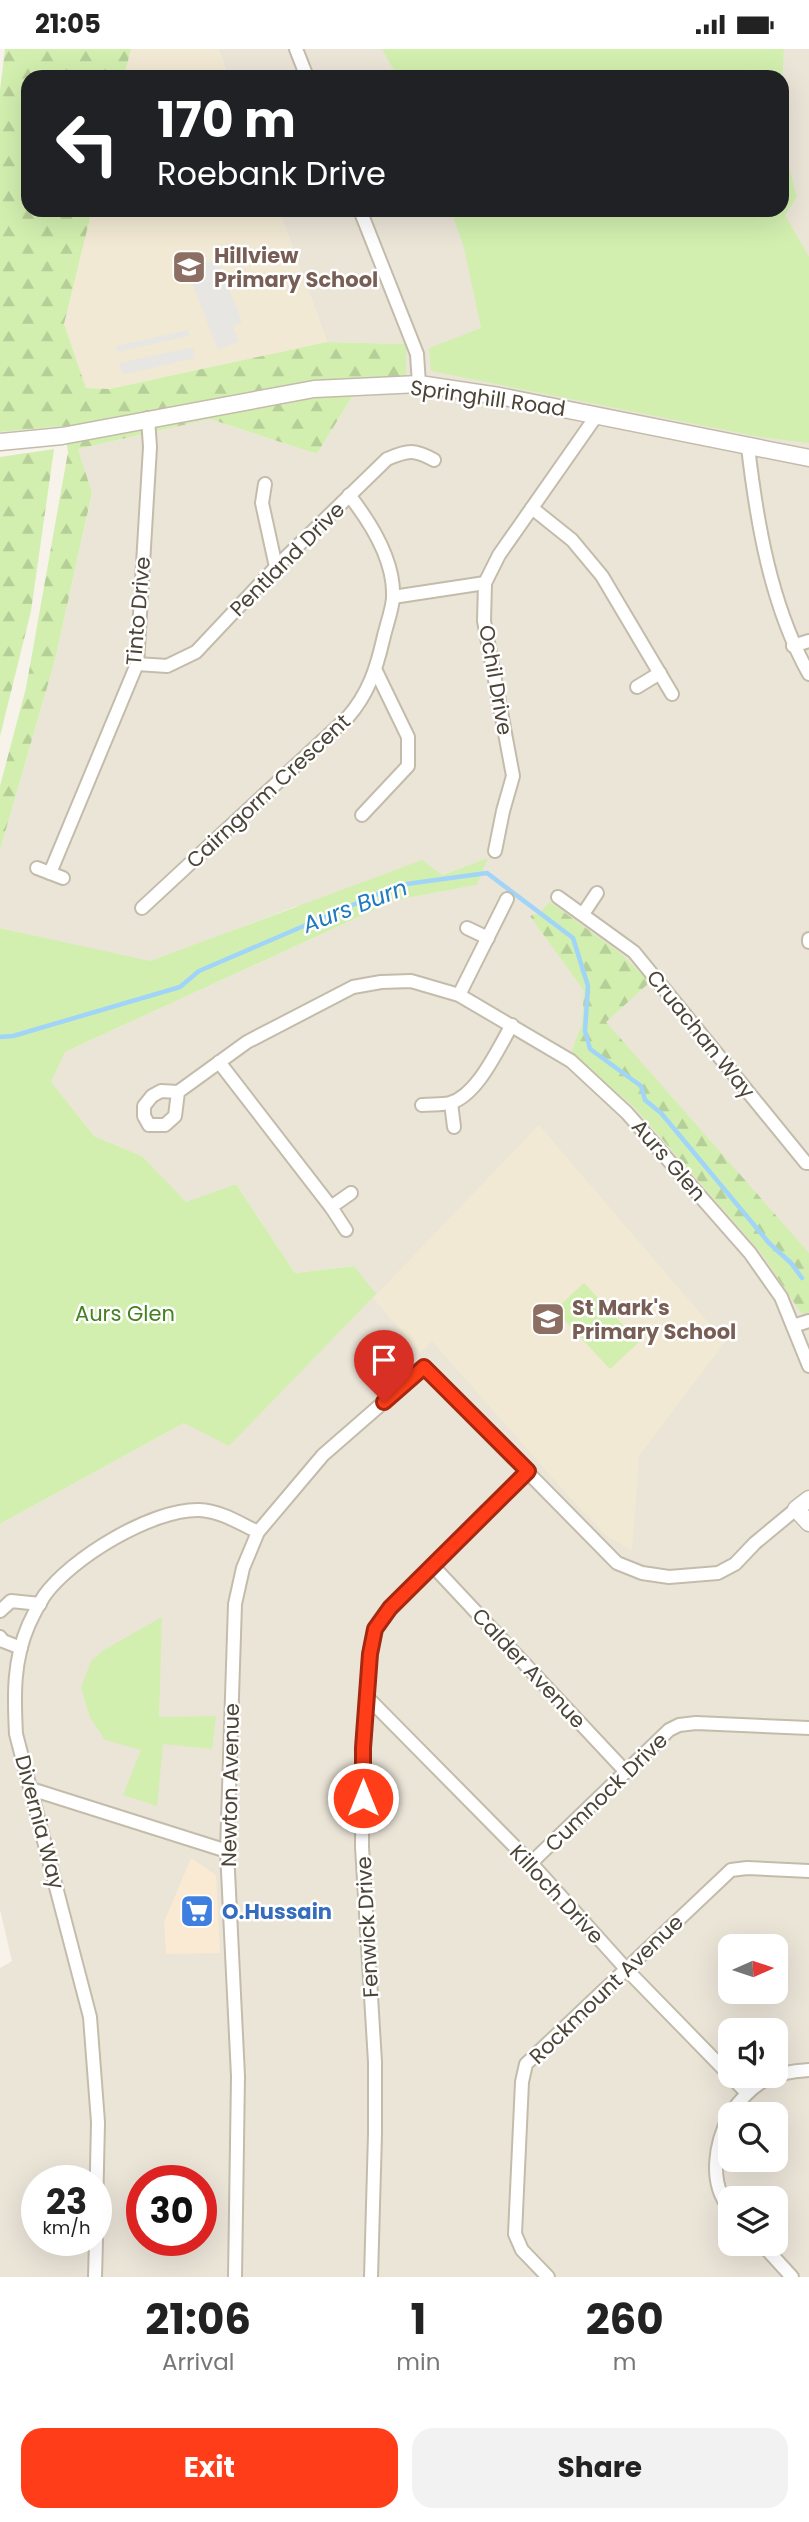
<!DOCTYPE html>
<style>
body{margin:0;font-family:Poppins,sans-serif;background:#f2f2f2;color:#222;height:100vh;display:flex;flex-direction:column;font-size:26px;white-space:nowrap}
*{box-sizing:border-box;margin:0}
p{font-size:23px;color:#767676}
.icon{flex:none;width:38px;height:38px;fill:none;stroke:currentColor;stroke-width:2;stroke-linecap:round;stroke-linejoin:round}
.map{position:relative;height:2228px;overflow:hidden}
.panel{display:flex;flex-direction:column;background:#fff;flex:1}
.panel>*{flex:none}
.banner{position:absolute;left:21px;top:21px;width:768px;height:147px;border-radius:21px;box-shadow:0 7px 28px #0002;background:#202124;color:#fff;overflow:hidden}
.needle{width:46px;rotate:87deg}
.controls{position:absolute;left:718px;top:1885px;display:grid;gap:14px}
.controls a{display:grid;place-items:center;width:70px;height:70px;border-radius:14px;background:#fff;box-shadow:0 7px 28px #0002;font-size:35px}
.speed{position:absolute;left:21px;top:2116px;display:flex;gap:14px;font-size:35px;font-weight:700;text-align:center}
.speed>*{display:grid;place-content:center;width:91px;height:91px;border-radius:50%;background:#fff;box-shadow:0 7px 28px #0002;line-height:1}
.speed small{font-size:18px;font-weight:400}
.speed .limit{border:10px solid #d22;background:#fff;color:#111}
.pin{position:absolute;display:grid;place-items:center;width:60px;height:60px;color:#fff;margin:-72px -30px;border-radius:50% 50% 50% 0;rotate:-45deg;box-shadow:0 0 7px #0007}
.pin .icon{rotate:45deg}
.me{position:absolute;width:77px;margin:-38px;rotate:0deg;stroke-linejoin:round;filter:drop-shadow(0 0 5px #0008)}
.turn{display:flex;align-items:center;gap:24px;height:147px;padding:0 21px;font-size:32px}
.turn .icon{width:91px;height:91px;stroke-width:2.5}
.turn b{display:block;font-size:49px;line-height:60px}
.eta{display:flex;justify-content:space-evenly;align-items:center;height:119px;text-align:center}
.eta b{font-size:42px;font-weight:700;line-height:49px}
.button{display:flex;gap:14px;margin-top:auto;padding:14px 21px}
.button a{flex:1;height:80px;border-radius:21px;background:#ff3e19;color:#fff;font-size:28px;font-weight:700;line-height:80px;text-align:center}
.button a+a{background:#f2f2f2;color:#222}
.status{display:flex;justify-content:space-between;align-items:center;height:49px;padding:0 35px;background:#fff;direction:ltr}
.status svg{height:19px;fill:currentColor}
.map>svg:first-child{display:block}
.residential{fill:#ebe5d8;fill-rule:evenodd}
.commercial{fill:#faead4}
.education{fill:#f1e9d3}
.forest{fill:url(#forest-firs)}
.park{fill:#d2efaf}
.parking{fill:#e8e6e2}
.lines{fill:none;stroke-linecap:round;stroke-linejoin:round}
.stream{stroke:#a1d4f9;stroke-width:4.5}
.minor-casing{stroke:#c4bcab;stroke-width:16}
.tertiary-casing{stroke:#c4bcab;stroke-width:19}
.minor{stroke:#fff;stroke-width:12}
.tertiary{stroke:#fff;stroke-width:16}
.route-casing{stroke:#a62810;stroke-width:18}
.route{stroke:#ff3e19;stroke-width:12}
.labels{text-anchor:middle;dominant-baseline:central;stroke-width:5;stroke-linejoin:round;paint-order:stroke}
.education-label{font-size:21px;font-weight:bold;fill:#785e54;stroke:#fff;text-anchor:start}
.street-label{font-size:21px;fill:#4c4437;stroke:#fff}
.park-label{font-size:21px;fill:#448120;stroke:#fff}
.shop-label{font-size:21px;font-weight:bold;fill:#366cbe;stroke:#fff;text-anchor:start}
.water-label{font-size:23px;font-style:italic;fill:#207abe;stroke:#fff}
</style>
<div class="status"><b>21:05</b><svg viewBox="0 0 49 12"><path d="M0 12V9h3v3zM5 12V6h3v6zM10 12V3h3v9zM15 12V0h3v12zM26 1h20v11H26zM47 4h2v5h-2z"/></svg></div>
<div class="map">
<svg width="809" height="2228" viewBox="0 0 809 2228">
<defs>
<pattern id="forest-firs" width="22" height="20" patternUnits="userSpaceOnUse" patternTransform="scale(1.75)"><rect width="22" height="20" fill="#d2efaf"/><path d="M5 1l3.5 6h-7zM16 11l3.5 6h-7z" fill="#b6ce97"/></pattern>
</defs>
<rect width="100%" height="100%" fill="#f7f3ea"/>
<path class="residential" d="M218,0H809V2228H0V1919L12,1912L0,1861V1475L184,1374L354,1217L295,1224L236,1135L186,1154L142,1107L94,1087L50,1033L65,1003L396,851L477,836L487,810L441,826L294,858L150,913L0,879V801L55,611L92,445L78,400L210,370L317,405L353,346L406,295L327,293L279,161H782V28H229ZM730,1897H775V1942H730ZM730,1981H775V2026H730ZM730,2065H775V2110H730ZM37,2132H96V2191H37ZM142,2132H201V2191H142ZM730,2149H775V2194H730Z"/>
<polygon class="commercial" points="191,1809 216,1826 220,1904 166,1905 164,1873"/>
<g class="education">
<polygon points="131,0 218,0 229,28 124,28"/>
<polygon points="92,161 279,161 327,293 108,340 86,339 64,275"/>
<polygon points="539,1076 725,1293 639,1407 632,1502 606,1486 574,1453 432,1292 420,1304 373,1249"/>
</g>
<g class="forest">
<polygon points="5,0 131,0 124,28 28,28 28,161 92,161 64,275 86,339 109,340 327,293 406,295 406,343 353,346 317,405 210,370 78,400 92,444 55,611 0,801 0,737 26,639 68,403 64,377 0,383 0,42"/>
<polygon points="54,400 31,562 0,687 0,408"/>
<polygon points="550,853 620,904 650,933 606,973 809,1204 809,1263 807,1265 801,1264 762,1205 635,1059 571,1004 582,975 584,942 530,867 539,864"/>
</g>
<g class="park">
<polygon points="382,0 784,0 782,31 782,28 398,28"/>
<polygon points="782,74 786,107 797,148 785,166 809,208 809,394 760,388 431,322 429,299 481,279 464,199 451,161 782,161"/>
<polygon points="488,809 477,836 396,851 65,1003 51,1033 94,1087 142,1107 186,1153 236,1135 295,1224 354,1217 376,1245 229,1397 184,1374 0,1475 0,879 150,912 422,811 442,826"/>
<polygon points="584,1234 639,1293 610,1320 555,1261"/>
<polygon points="162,1568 159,1668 216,1667 212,1700 163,1695 157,1757 123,1746 141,1701 105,1691 90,1668 81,1639 91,1612 104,1601"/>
</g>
<g class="parking">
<polygon points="217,209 242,273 233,277 239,293 218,301 187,221"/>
<polygon points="188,281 189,287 117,303 116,297"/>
<polygon points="193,298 195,309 122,326 119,314"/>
</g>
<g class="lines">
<polyline class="stream" points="0,988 13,987 180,938 199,922 399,836 487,824 573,889 588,937 585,982 590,1000 641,1037 645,1051 661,1064 769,1194 791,1214 802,1229"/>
<g class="minor-casing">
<g id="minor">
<polyline points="296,0 307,28"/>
<polyline points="360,161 417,305 419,335"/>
<path d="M748,398C757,475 771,557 809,625"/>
<polyline points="265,435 262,454 276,518"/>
<polyline points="532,459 572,491 602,527 672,645"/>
<polyline points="393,548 485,534"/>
<polyline points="793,597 809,592"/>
<path d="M137,615L167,617L196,603L276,518L387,410C408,401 414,400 434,411"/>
<polyline points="637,638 660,624"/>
<polyline points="362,766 408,717 408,688 376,622"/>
<polyline points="495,802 503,762 513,727 484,572 485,534 499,506 597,366"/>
<polyline points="37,819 63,829"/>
<polyline points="50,824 137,615 150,398 148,369"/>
<polyline points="558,848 634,903 806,1114 809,1114"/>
<path d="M142,859L348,668C368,645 376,621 383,591C386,577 392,562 393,549C395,512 371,474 349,446"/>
<polyline points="583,865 597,844"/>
<polyline points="467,879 488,889"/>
<polyline points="809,890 809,893"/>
<polyline points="459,946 507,850"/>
<polyline points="219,1013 331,1158 346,1181"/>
<polyline points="178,1043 175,1067 165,1076 149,1076 144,1067 144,1057 152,1047 161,1042 178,1043 247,993 353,938 381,933 411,932 459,946 571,1012 627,1064 750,1204 781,1248 809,1317"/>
<polyline points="451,1054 454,1078"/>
<path d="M422,1056C431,1055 442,1056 450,1054C478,1046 498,999 512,976"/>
<polyline points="331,1158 351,1144"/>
<polyline points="793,1277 809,1272"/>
<polyline points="432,1516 626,1723"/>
<polyline points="0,1562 11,1552 40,1555"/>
<polyline points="0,1588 3,1592 21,1599"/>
<polyline points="367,1648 531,1814 627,1921 746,2043"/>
<polyline points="31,1740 227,1802"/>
<polyline points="531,1814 669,1681 679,1676 696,1674 809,1679"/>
<path d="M730,2065C752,2034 770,2023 809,2021"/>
<path d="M730,2066C715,2094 708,2134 730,2160"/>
<path d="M96,2163L98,2073L90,1968L16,1685C14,1647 13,1611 29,1575C33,1566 39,1555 44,1547C71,1509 152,1460 199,1461C221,1462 239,1474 258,1483"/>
<polyline points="761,2194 792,2228"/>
<polyline points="95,2228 96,2191"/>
<polyline points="235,2228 238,2027 227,1802 235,1555 243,1519 258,1483 323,1406 424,1318 617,1514 642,1524 669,1528 718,1524 735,1515 755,1494 796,1460"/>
<polyline points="371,2228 375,2085 375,2013 362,1798 363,1699 370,1605 375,1580 390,1559 528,1422"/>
<polyline points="548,2228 522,2201 515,2185 522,2033 526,2015 731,1821 747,1819 809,1822"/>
</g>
</g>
<g class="tertiary-casing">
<g id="tertiary">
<polyline points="0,393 62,387 314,340 419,335 499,347 809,409"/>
<polyline points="809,1450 796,1460 809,1474"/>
</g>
</g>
<use href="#minor" class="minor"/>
<use href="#tertiary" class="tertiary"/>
</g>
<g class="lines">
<g class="route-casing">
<polyline id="route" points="363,1749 363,1699 370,1605 375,1580 390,1559 528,1422 424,1318 384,1353"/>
</g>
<use href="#route" class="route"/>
</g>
<defs>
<g id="school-square" transform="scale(1.75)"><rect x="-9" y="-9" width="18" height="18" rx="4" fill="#8d6e63" stroke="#fff"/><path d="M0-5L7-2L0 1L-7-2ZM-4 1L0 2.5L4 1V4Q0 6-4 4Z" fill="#fff"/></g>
<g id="supermarket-square" transform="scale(1.75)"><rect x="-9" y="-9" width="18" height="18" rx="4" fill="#3f7fe0" stroke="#fff"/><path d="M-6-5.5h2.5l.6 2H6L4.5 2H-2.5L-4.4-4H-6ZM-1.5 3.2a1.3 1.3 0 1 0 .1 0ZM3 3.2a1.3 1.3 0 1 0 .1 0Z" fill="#fff"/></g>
</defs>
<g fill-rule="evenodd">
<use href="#school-square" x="189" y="218"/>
<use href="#school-square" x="548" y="1270"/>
<use href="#supermarket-square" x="197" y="1862"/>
</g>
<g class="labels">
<g class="education-label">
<text x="214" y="206">Hillview<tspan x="214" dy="24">Primary School</tspan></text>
<text x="572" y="1258">St Mark's<tspan x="572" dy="24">Primary School</tspan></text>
</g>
<g class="street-label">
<text transform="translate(488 349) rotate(8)">Springhill Road</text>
<text transform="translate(287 510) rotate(-45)">Pentland Drive</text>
<text transform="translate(138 562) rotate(-85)">Tinto Drive</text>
<text transform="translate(496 631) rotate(80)">Ochil Drive</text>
<text transform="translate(268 742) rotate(-43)">Cairngorm Crescent</text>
<text transform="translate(701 985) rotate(51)">Cruachan Way</text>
<text transform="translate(669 1111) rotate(49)">Aurs Glen</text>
<text transform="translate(529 1619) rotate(47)">Calder Avenue</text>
<text transform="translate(230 1736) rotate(-89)">Newton Avenue</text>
<text transform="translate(606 1743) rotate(-44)">Cumnock Drive</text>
<text transform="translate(40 1773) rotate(75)">Divernia Way</text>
<text transform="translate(557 1845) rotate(47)">Killoch Drive</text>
<text transform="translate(367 1878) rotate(-93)">Fenwick Drive</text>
<text transform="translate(606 1940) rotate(-44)">Rockmount Avenue</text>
</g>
<g class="park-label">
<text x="125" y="1264">Aurs Glen</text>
</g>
<g class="shop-label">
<text x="222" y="1862">O.Hussain</text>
</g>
<g class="water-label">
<text transform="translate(355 857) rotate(-21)">Aurs Burn</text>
</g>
</g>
</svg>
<div class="controls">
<a><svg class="needle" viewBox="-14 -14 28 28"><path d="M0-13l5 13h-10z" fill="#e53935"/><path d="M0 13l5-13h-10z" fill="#767676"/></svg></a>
<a><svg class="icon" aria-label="sound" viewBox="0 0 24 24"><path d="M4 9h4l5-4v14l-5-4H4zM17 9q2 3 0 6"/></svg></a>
<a><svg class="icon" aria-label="search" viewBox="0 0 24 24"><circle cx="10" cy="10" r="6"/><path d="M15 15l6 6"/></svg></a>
<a><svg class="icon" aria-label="layers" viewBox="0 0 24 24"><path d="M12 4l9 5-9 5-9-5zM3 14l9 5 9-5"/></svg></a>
</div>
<div class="speed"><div>23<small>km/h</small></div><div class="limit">30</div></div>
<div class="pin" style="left:384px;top:1353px;background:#d93025"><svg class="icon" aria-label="arrive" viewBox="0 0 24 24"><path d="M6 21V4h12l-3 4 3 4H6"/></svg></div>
<svg class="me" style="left:363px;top:1749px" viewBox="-20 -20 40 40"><circle r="17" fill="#ff3e19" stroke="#fff" stroke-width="3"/><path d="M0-11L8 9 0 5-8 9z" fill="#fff"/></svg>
<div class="banner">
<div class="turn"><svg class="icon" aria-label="left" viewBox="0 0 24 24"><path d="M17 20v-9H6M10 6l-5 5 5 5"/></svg><div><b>170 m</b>Roebank Drive</div></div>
</div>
</div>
<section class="panel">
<div class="eta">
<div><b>21:06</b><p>Arrival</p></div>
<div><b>1</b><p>min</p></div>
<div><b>260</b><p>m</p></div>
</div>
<div class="button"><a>Exit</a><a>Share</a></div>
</section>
